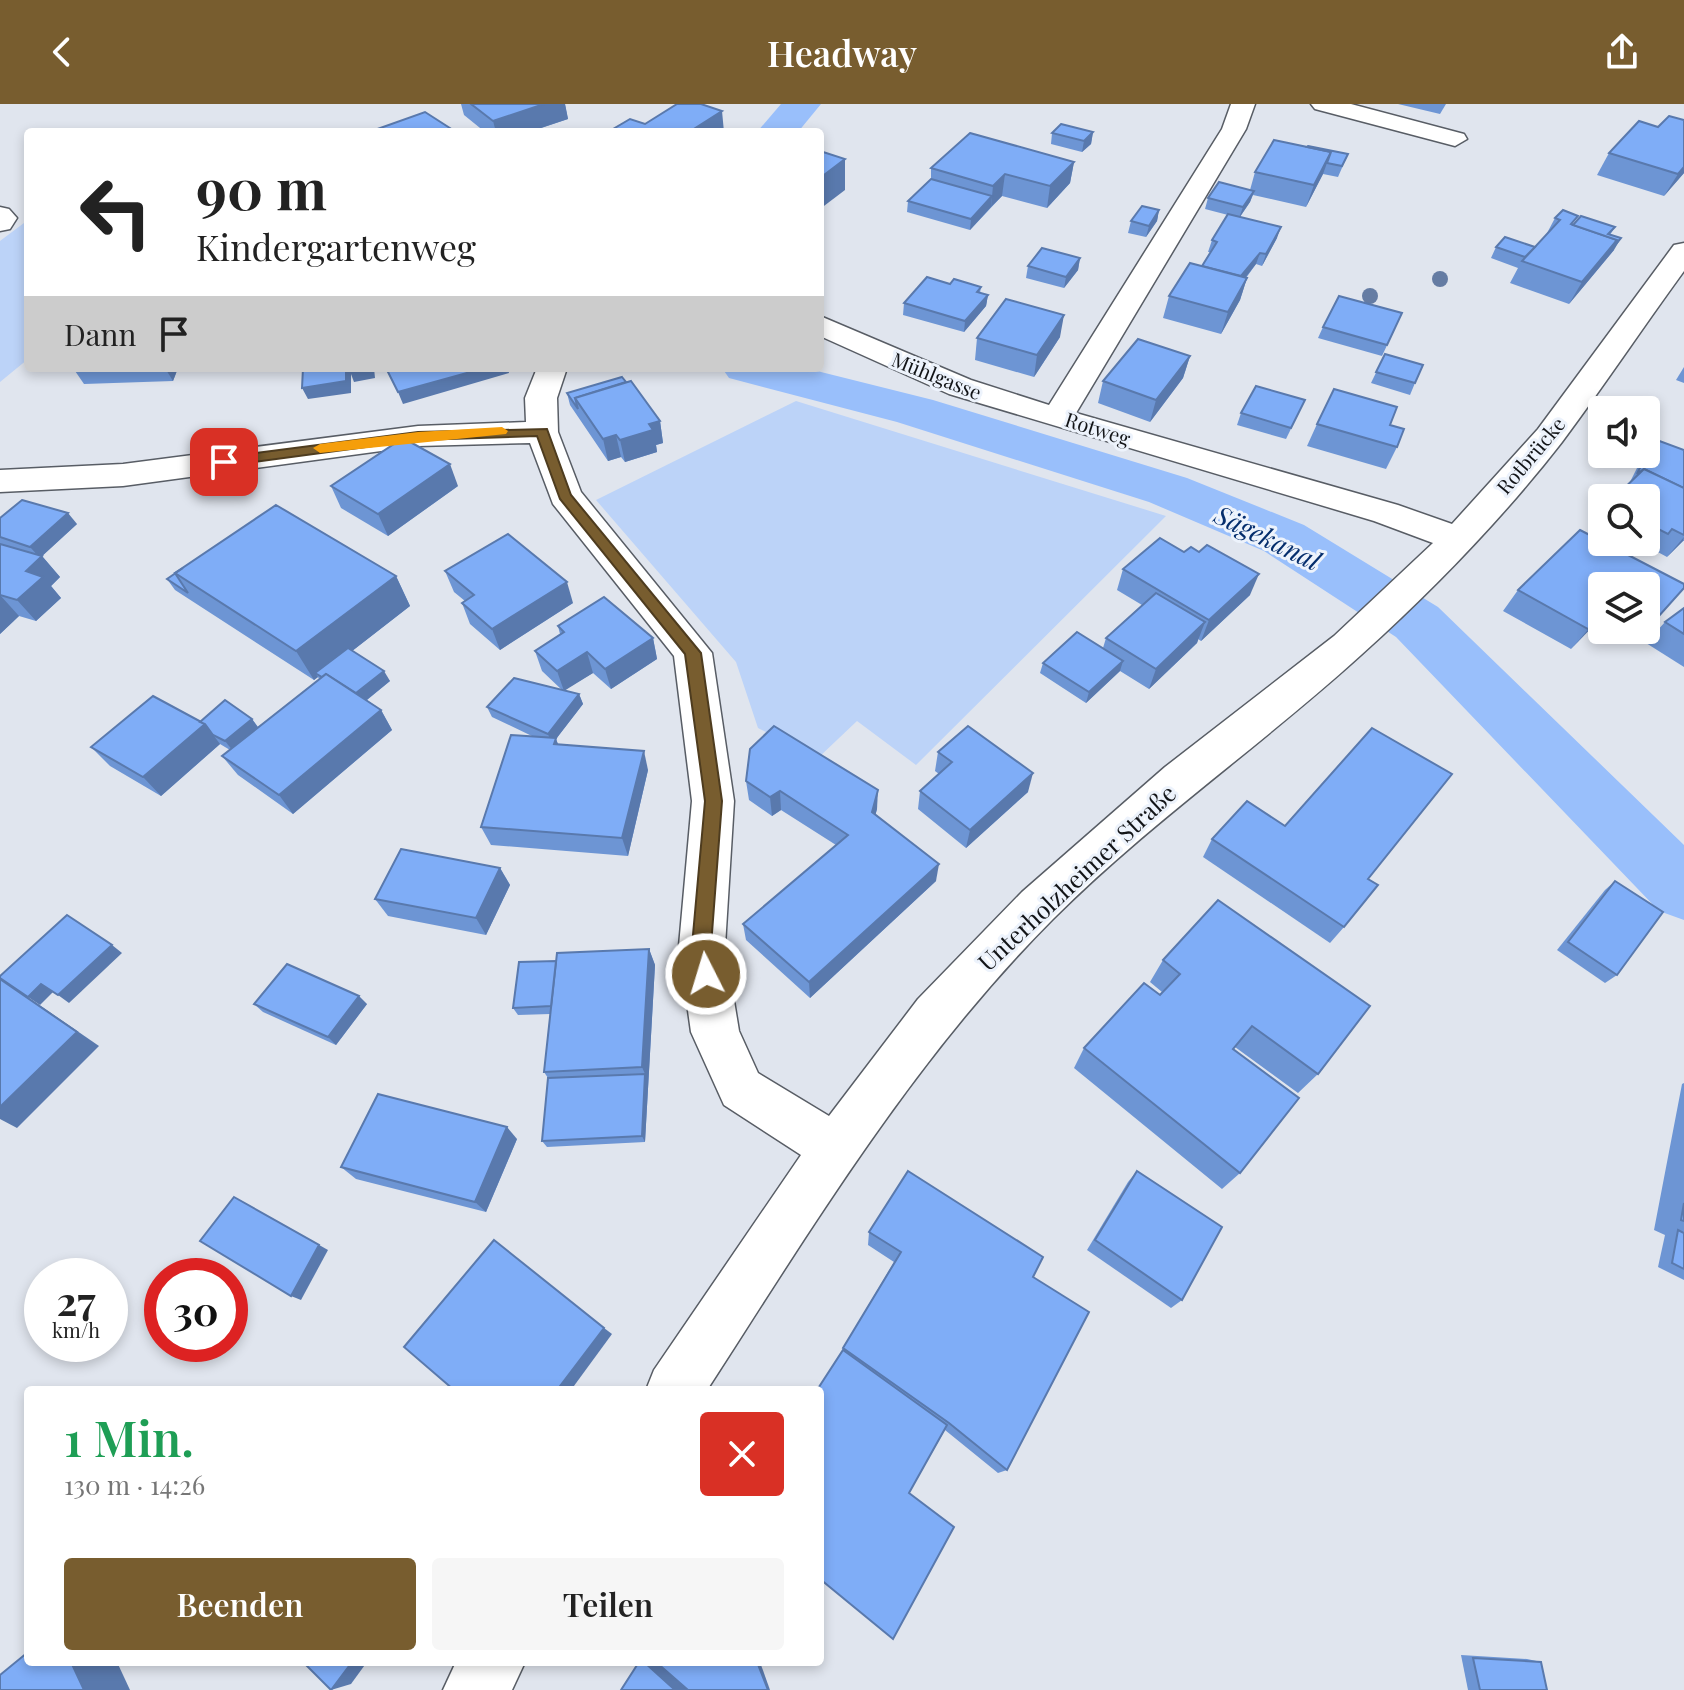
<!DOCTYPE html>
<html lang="de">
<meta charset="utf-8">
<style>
body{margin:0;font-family:"Playfair Display",serif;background:#f6f6f6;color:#222;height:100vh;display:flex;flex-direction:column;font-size:30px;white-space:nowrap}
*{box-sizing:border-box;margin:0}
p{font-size:26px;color:#767676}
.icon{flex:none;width:44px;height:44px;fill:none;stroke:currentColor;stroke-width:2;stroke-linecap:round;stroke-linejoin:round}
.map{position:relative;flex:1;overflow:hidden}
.drawer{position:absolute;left:24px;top:1282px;width:800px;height:280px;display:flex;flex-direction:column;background:#fff;border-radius:8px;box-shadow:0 4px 12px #0003}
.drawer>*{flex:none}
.top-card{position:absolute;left:24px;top:24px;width:800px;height:244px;border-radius:8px;box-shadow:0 4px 12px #0003;background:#fff;color:#222;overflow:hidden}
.buttons{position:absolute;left:1588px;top:292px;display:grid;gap:16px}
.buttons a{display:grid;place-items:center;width:72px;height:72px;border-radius:8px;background:#fff;box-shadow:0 4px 12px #0003;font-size:40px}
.speed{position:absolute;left:24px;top:1154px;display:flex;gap:16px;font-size:40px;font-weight:700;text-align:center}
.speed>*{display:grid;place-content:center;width:104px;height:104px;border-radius:50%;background:#fff;box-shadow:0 4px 12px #0003;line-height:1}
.speed small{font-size:20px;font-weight:400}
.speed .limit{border:12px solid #d22;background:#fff;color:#111}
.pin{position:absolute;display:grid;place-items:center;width:68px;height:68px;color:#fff;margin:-34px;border-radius:16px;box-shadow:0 4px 12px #0006}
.me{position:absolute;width:88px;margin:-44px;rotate:355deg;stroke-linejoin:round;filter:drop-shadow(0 0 6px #0008)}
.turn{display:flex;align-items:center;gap:28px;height:168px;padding:0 40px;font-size:36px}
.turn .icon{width:104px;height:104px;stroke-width:2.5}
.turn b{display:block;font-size:56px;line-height:68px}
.then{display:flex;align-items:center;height:76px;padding:0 40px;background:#0003;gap:16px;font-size:30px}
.round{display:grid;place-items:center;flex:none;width:84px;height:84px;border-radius:8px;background:#f6f6f6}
.headline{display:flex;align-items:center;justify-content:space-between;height:136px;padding:0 40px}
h1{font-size:48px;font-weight:600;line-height:60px;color:#1e9e55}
.button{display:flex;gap:16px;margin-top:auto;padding:16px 40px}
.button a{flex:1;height:92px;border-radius:8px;background:#785d2f;color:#fff;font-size:32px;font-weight:600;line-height:92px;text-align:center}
.button a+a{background:#f6f6f6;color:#222}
header{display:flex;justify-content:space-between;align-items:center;height:104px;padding:0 40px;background:#785d2f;color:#fff;font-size:36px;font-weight:600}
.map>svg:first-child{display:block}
.green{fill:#bcd3f8}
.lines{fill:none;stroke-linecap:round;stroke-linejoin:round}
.canal{fill:#99bffb;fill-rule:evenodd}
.minor-casing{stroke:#585d65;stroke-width:3}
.minor{fill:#fff;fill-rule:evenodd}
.tree{fill:#657ca3}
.wall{fill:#6d95d4}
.shaded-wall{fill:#5979ad}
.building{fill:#7fadf7;stroke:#5979ad;stroke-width:2}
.route{fill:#785d2f;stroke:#4e3c1f;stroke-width:2}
.slow{fill:#f59e0b}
.labels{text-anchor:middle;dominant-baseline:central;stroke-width:6;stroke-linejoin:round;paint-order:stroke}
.far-street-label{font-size:20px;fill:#121417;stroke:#edf3fc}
.street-label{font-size:24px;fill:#121417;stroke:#edf3fc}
.water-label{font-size:26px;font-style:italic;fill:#052e6d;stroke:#edf3fc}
</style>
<header><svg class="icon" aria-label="back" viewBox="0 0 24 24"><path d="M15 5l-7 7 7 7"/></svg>Headway<svg class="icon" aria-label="share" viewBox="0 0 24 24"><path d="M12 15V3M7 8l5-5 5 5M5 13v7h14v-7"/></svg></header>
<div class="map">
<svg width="1684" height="1586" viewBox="0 0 1684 1586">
<rect width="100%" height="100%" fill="#e0e5ee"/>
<g class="green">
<polygon points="28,90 28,255 0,278 0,137 24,119"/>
<polygon points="796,297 1166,412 916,661 857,617 818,654 758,624 736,558 596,396"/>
</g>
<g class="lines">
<g class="canal">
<polygon points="781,0 821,0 798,28 757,28"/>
<polygon points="722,264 805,264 933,296 1187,374 1304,421 1438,503 1684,741 1684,816 1659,807 1396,533 1264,447 1149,398 897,318 729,274"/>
</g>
<g class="minor-casing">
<g id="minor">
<path d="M1231,0H1255L1246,25L1076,309L1398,401L1452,420L1538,325L1674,141L1684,139V167C1643,223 1604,282 1562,338C1503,414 1433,486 1361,551C1261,642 1149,719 1053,815C914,954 813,1122 707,1286H646L654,1266L801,1051L724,1001L691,928L679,842L692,697L674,552L553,400L530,339L418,342L123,382L0,388V366L123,360L418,322L526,318L525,294L537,264H567L557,294L558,328L581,388L712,549L734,697L725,842L739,927L758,969L829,1012L918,895L1022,788L1165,663L1334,532L1433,439L1374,417L949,290L820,232V212L971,276L1049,301L1222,25Z"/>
<polygon points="1311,0 1351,0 1464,30 1467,35 1455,42 1315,5"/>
<polygon points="0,103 9,105 17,114 10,125 0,127"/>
<polygon points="456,1558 525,1558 512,1586 443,1586"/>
</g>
</g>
<use href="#minor" class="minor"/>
</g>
<g class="tree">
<circle cx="1440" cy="175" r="8"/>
<circle cx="1370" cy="192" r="8"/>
</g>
<g class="wall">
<polygon points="461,0 565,0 568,15 529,28 485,28 464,11"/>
<polygon points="1398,0 1446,0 1440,10"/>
<polygon points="1684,16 1684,69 1664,92 1597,71 1609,49 1658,23"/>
<polygon points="1093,28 1091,40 1082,48 1051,40 1052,29"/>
<polygon points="1307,43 1348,50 1338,73 1323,70 1306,103 1253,91 1250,98 1240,113 1277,134 1262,162 1256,160 1246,174 1247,174 1240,196 1221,230 1163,214 1169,192 1202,162 1210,148 1208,148 1212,136 1228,111 1205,105 1208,94 1250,86 1255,68"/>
<polygon points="1074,58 1070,79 1047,104 1002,92 970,126 907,108 908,97 931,75 931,64"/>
<polygon points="1159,106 1157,117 1146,133 1128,129 1131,117"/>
<polygon points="1555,114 1573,121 1615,123 1610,131 1614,146 1569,200 1510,179 1518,164 1491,154 1496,143 1535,143 1546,131"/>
<polygon points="1080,154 1078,166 1064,184 1026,174 1028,162"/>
<polygon points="950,180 981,183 980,189 988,191 986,202 964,228 903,211 904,199"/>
<polygon points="1402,209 1382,252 1318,234 1323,223"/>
<polygon points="1060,233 1034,273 975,256 977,234"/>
<polygon points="1385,250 1415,279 1410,291 1371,279"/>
<polygon points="1190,252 1183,274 1150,318 1098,299 1103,277"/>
<polygon points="1684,263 1684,279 1676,276"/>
<polygon points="73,264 178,264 173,277 84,280"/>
<polygon points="567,289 660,317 663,339 656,341 657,348 625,358 621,353 608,357 570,301"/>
<polygon points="1305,296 1286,335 1237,321 1241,309"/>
<polygon points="1317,320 1390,321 1397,343 1386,365 1307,342"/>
<polygon points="1654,335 1684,346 1684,437 1683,437 1667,453 1654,446 1650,451 1624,438 1646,438 1646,394 1630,378 1644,350 1646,350 1646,346"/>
<polygon points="331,382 458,382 388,432 341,404"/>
<polygon points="276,401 396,472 410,502 352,547 390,577 367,596 381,606 392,626 293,710 238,671 222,652 230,646 220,640 161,692 110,662 91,643 200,618 252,615 258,623 319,575 318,573 314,576 175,486 167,475"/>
<polygon points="1602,407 1602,426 1592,421"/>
<polygon points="0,414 77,420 42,452 60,473 51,482 61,494 36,517 19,512 0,530"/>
<polygon points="1580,426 1684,480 1684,484 1639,534 1624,526 1646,526 1646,482 1602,482 1602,523 1596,519 1571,545 1503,507 1518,486"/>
<polygon points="1123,465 1250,491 1201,537 1198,535 1197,539 1149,585 1120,567 1086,599 1040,569 1043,559 1103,544 1106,534 1142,501 1117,486"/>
<polygon points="445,467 573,499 500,546 470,520 462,499 465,497 454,488"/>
<polygon points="1684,504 1684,563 1646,539 1665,518"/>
<polygon points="558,522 653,534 657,555 611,585 593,569 564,586 579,590 583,600 556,635 558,640 648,666 628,752 491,741 481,723 534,633 492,613 487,603 562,586 542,567 535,547 560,530"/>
<polygon points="938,648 1028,688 966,744 918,705 920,687 939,670 935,667"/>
<polygon points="746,677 877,705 875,712 936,777 810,894 746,836 743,820 836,741 781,706 772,712 749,696"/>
<polygon points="1212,735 1368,775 1344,823 1330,839 1203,753"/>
<polygon points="500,764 510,781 486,831 388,812 375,795"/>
<polygon points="1615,777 1617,871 1605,879 1557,846 1605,786"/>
<polygon points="649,845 655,861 645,1038 547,1043 542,1037 548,974 544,968 550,910 518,911 513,904 556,857"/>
<polygon points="1163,856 1318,970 1298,989 1235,943 1233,945 1240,1069 1222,1085 1074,964 1084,944 1162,888 1150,878"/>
<polygon points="254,900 367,900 336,941 263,908"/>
<polygon points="1684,979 1684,1176 1658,1163 1665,1131 1654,1126 1682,980"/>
<polygon points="517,1035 486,1108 356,1075 341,1063"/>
<polygon points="1137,1067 1182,1196 1171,1204 1087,1146 1128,1078"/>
<polygon points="869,1128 1033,1173 1007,1366 998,1369 945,1326 909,1389 893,1535 843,1246 843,1244 894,1158 868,1141"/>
<polygon points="1461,1551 1527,1555 1541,1558 1547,1586 1468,1586"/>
</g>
<g class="shaded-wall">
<polygon points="544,0 565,0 568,15 529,28 496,28 493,17"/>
<polygon points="722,7 724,28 689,28"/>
<polygon points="1093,28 1091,40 1082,48 1084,37"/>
<polygon points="1331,48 1323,70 1306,103 1314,81"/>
<polygon points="845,55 845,86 820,105 820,74"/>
<polygon points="1074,58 1070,79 1047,104 1050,82"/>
<polygon points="1684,63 1684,69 1664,92 1678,70"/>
<polygon points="1005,70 1002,92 991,103 993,82"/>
<polygon points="1254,87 1250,98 1239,114 1243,103"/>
<polygon points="992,92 991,103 970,126 971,115"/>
<polygon points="1159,106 1157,117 1146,133 1149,122"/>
<polygon points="1281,123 1277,134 1262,162 1266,150"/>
<polygon points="1621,134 1614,146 1569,200 1582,178 1617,136"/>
<polygon points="1260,149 1256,160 1230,193 1234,182"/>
<polygon points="1080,154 1078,166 1064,184 1066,173"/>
<polygon points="1247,174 1240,196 1221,230 1228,208"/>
<polygon points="988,191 986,202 964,228 965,217"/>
<polygon points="1064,211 1060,233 1034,273 1037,251"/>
<polygon points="1190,252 1183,274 1150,318 1156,296"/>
<polygon points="165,264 178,264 173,277"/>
<polygon points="346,264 374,264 375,274 354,278 351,270 351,289 308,295 302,284"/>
<polygon points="485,264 508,264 509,269 403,300 398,288"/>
<polygon points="660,317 663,339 656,341 657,348 625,358 620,336 649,320"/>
<polygon points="616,331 621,353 608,357 603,335"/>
<polygon points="450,360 458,382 388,432 378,410"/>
<polygon points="68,409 77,420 40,454 30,443"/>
<polygon points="1684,433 1683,437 1667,453"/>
<polygon points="42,452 60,473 51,482 61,494 36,517 17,496 26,467"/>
<polygon points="1259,470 1250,491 1201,537 1209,516"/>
<polygon points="396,472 410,502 320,572 315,569 318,573 314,576 296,547"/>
<polygon points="567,478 573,499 500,546 492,525"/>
<polygon points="0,491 19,512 0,530"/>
<polygon points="1602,510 1602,512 1596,519 1571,545"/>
<polygon points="1205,518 1197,539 1149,585 1156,565"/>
<polygon points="653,534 657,555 611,585 605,565"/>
<polygon points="587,548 593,569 564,587 557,567"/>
<polygon points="1123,557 1120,567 1086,599 1089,588"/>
<polygon points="384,567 390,577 358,603 352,593"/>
<polygon points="579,590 583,600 556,635 563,654 554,640 552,641 548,630"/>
<polygon points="381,606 392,626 293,710 279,691"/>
<polygon points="252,615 259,625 233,647 225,637"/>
<polygon points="205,620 220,640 161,692 143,673"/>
<polygon points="644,647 648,666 628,752 622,734"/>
<polygon points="1033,669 1028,688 966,744 970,726"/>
<polygon points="878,686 877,705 871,727 872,708"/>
<polygon points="780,687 781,706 772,712 770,693"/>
<polygon points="939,760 936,777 810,894 809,878"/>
<polygon points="500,764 510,781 486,831 476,814"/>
<polygon points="112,841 122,849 69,899 58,891"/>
<polygon points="649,845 655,861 645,1038 642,1032 645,970 642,963"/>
<polygon points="41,880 53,888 40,901 28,893"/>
<polygon points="22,889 99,942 17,1024 0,1015 0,1003"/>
<polygon points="359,892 367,900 336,941 328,933"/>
<polygon points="507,1023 517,1035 486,1108 475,1098"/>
<polygon points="234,1093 328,1146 301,1196 291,1192"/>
<polygon points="604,1224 612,1230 571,1286 557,1286"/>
<polygon points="71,1558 117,1558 130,1586 84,1586"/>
<polygon points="352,1558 367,1558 351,1580 331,1586"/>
<polygon points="644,1558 663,1558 694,1586 675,1586"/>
<polygon points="757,1558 760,1558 770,1586 768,1586"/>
</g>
<g class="building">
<polygon points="471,0 544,0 493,17"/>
<polygon points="677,0 701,0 722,7 689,28 608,28 630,15 645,20"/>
<polygon points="425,8 456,28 369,28"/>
<polygon points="1669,12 1684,16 1684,63 1678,70 1609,49 1639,17 1658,23"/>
<polygon points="1061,20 1093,28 1084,37 1052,29"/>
<polygon points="970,29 1074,58 1050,82 1005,70 993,82 931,64"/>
<polygon points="1274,36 1331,48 1314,81 1255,68"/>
<polygon points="1308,42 1348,50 1342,62 1327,59 1331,48 1307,43"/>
<polygon points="820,47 845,55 820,74"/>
<polygon points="931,75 992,92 971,115 908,97"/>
<polygon points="1219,78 1254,87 1243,103 1208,94"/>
<polygon points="1142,102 1159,106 1149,122 1131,117"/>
<polygon points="1563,106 1578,112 1571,120 1617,136 1582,178 1522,157 1560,116 1555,114"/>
<polygon points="1228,110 1281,123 1266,150 1260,149 1241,172 1202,162 1217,138 1212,136"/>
<polygon points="1581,112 1615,123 1608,130 1621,134 1611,146 1617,136 1573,121"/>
<polygon points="1505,133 1535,143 1525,153 1496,143"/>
<polygon points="1042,144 1080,154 1066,173 1028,162"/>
<polygon points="1190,159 1247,174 1228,208 1169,192"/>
<polygon points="927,173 950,180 954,175 981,183 977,188 988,191 965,217 904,199"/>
<polygon points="1339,192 1402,209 1387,241 1323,223"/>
<polygon points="1006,195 1064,211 1037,251 977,234"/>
<polygon points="1138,235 1190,252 1156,296 1103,277"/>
<polygon points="1385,250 1423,261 1415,279 1376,268"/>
<polygon points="303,264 346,264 346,277 302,284"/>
<polygon points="386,264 485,264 398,288"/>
<polygon points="622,273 626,278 575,294 578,305 567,289"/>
<polygon points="631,277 660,317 649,320 653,326 620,336 616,331 603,335 575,294"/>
<polygon points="1256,282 1305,296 1291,324 1241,309"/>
<polygon points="1334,285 1397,303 1390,321 1404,325 1397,343 1317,320"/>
<polygon points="403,334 450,360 378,410 331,382"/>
<polygon points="1654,335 1684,346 1684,384 1644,365 1637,370"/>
<polygon points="1644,365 1684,384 1684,431 1672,425 1668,430 1646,419 1646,394 1614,394"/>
<polygon points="22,396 68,409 30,443 0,433 0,414"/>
<polygon points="276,401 396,472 296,547 175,469"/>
<polygon points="1580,426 1684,480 1684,484 1658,513 1646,507 1646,482 1602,482 1602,510 1588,525 1518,486"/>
<polygon points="508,430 567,478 492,525 462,499 474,491 445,467"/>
<polygon points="1160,434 1184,448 1191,443 1199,448 1207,441 1259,470 1209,516 1123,465"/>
<polygon points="0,440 42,452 26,467 43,473 17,496 0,491"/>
<polygon points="183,464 175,469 188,489 167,475"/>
<polygon points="1156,489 1205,518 1156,565 1106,534"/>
<polygon points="604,493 653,534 605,565 587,548 557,567 535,547 564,528 558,522"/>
<polygon points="1684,504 1684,530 1665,518"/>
<polygon points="1077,528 1123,557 1089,588 1043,559"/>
<polygon points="348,544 384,567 356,589 326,570 322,573 315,569"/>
<polygon points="326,570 381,606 279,691 222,652"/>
<polygon points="514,574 579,590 548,630 487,603"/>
<polygon points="153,592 205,620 143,673 91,643"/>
<polygon points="225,596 252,615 225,637 213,631 205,620 200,618"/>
<polygon points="774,622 878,686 872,708 939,760 809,878 743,820 848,731 780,687 770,693 746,677 750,645"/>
<polygon points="968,622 1033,669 970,726 920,687 952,658 938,648"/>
<polygon points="1372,624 1452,670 1368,775 1378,781 1344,823 1212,735 1247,697 1285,722"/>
<polygon points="511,631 556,634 554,640 644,647 622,734 481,723"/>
<polygon points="401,745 500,764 476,814 375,795"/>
<polygon points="1615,777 1663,808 1617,871 1568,838"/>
<polygon points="1218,796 1370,902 1318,970 1252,922 1233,945 1299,994 1240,1069 1084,944 1144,879 1160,891 1180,870 1163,856"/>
<polygon points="67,811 112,841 58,891 41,880 28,893 0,874 0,872"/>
<polygon points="649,845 642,963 544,968 557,849"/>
<polygon points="556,857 551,902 513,904 519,858"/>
<polygon points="287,860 359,892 328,933 254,900"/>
<polygon points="0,875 77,928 0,1003"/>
<polygon points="645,970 642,1032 542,1037 548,974"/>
<polygon points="378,990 507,1023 475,1098 341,1063"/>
<polygon points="908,1067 1043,1153 1033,1173 1089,1208 1007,1366 949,1319 843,1244 901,1148 869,1128"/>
<polygon points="1137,1067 1222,1123 1182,1196 1095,1136"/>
<polygon points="234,1093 319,1141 291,1192 200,1137"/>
<polygon points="1684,1099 1684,1117 1681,1116"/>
<polygon points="1678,1126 1684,1129 1684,1165 1672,1159"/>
<polygon points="494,1136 604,1224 557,1286 454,1286 404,1243"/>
<polygon points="843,1246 947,1321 909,1389 954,1423 893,1535 820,1475 820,1286 817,1286"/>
<polygon points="28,1548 28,1558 71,1558 84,1586 0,1586 0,1571"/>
<polygon points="1473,1554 1541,1558 1547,1586 1480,1586"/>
<polygon points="303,1558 352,1558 331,1586"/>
<polygon points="639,1558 644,1558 675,1586 621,1586"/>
<polygon points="656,1558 757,1558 768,1586 688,1586"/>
</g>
<polygon class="route" points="547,325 571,391 701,549 722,697 711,842 716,870 706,879 696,870 692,842 705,697 685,550 560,395 537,332 418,336 224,362 217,358 224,353 418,328"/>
<polygon class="slow" points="502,323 508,327 506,330 320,349 313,344 320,340 418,328"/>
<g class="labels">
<g class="far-street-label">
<text transform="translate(937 271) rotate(22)">Mühlgasse</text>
<text transform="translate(1098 324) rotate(18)">Rotweg</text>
<text transform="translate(1530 351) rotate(-50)">Rotbrücke</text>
</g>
<g class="street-label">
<text transform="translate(1076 773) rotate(-43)">Unterholzheimer Straße</text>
</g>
<g class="water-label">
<text transform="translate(1268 433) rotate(26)">Sägekanal</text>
</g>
</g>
</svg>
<div class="buttons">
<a><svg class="icon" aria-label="sound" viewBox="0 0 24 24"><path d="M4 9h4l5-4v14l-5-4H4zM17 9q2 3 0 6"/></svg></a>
<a><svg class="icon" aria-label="search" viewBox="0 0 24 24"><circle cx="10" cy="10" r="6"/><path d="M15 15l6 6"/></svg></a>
<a><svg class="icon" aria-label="layers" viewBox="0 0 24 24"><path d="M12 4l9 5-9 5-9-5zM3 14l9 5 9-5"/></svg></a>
</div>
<div class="speed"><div>27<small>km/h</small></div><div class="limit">30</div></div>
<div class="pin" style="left:224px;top:358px;background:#d93025"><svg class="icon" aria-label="arrive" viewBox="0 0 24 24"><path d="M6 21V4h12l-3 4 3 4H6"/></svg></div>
<svg class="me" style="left:706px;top:870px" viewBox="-20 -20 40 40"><circle r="17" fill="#785d2f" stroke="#fff" stroke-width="3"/><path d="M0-11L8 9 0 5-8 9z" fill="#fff"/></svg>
<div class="top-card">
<div class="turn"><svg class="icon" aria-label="left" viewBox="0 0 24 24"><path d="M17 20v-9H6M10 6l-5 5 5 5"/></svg><div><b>90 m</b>Kindergartenweg</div></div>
<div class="then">Dann<svg class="icon" aria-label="arrive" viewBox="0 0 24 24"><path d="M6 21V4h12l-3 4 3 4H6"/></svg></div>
</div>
<section class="drawer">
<div class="headline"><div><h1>1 Min.</h1><p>130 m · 14:26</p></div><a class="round" style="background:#d93025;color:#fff"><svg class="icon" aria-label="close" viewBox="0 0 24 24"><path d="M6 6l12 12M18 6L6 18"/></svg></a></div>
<div class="button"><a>Beenden</a><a>Teilen</a></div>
</section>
</div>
